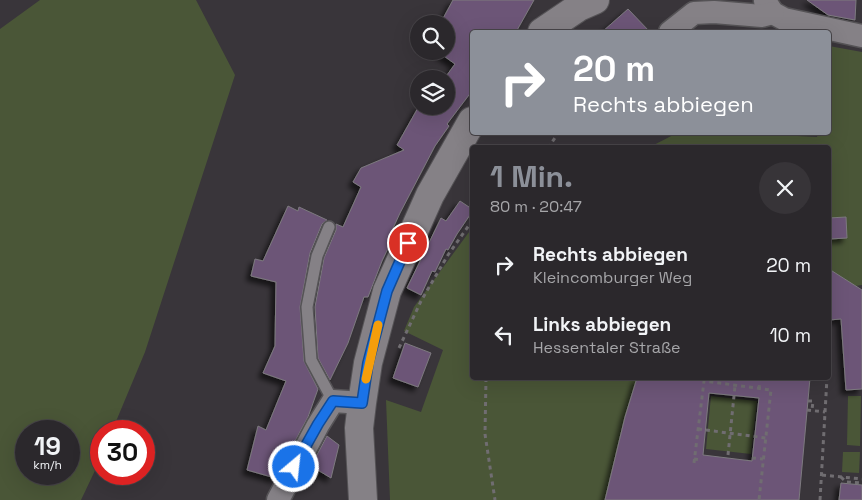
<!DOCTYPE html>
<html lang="de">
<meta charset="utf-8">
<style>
body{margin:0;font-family:"Space Grotesk",sans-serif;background:#373438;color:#f1f3f6;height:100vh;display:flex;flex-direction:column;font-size:19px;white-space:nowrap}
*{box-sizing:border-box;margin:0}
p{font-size:16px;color:#a6a6a9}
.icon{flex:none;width:28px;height:28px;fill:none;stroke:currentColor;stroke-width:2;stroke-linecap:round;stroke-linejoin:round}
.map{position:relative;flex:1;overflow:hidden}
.details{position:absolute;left:470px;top:145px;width:361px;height:235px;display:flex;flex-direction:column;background:#2b282c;border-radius:5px;box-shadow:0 5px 20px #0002,0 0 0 1px #474448}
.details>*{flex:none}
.top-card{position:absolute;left:470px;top:30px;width:361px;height:105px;border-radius:5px;box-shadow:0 5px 20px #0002,0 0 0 1px #474448;background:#8c9099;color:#fff;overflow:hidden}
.controls{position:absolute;left:410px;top:15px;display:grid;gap:10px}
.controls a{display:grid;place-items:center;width:45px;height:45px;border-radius:50%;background:#2b282c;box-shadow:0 5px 20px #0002,0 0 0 1px #474448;font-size:25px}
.speed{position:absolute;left:15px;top:420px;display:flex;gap:10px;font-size:25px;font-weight:700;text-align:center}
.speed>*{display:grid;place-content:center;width:65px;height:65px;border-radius:50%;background:#2b282c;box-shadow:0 5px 20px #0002,0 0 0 1px #474448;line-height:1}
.speed small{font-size:12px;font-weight:400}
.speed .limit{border:8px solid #d22;background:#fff;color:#111}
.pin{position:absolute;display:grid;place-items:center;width:42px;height:42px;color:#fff;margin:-21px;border:2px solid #fff;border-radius:50%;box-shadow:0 1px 5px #0007}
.me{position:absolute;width:55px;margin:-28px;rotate:28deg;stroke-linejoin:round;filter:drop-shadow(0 0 4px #0008)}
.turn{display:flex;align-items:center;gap:18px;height:105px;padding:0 20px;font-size:22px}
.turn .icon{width:65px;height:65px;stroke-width:2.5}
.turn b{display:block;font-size:35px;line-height:42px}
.round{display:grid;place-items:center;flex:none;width:52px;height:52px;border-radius:26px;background:#373438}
.head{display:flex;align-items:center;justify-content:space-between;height:85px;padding:0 20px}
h1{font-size:30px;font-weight:700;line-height:38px;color:#8c9099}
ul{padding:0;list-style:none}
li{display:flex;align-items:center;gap:15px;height:70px;padding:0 20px}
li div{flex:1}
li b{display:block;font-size:19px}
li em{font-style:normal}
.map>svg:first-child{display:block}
.green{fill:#4a5637;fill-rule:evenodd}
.building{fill:#6c5577;stroke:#7d7a7f;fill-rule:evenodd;filter:url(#shadow)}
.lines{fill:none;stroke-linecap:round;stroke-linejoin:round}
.service-casing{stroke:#555356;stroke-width:14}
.minor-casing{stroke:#555356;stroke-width:25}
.secondary-casing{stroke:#555356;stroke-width:30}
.path{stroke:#706d71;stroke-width:3;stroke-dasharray:4 4;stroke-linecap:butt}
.service{stroke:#858186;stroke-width:11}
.minor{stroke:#858186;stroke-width:22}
.secondary{stroke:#858186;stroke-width:28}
.route-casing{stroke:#114b97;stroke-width:12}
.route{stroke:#1a73e8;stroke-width:9}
.slow{stroke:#f59e0b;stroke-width:9}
</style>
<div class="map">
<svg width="862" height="500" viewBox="0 0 862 500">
<defs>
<filter id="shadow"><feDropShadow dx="-4.5" dy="4.5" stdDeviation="2.5" flood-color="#0009"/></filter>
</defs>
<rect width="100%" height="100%" fill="#39353a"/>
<g class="green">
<path d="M40,0H196L235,75L145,352L112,431H101V458L81,500H0V29ZM69,431V474H26V431Z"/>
<polygon points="829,46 862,52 862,285 855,286 829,269 829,148 648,148 677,133 736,133 817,137 818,133 829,132"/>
<polygon points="472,228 472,378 637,378 625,418 605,500 390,500 386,400 421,412 443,350 404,331 414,307"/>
<polygon points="711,396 757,401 751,454 706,449"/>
<polygon points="848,396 861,396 860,446 847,445"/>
<polygon points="843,452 860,452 859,473 842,472"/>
</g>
<g class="building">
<polygon points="453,0 534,0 516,32 472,32 472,91 447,124 449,126 435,146 400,213 389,237 393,238 382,261 368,297 364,297 348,343 330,380 318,358 315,307 324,258 336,230 336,224 343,227 361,187 353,182 361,168 404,150 397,145 419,106 446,106 446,79 444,79 455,64 437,51 446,51 446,24 440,24"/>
<polygon points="807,0 856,0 855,20 828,15"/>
<polygon points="628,9 650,32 602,32"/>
<polygon points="460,201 472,209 472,212 457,234 448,250 446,249 435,272 432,271 421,295 407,288 441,218 446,221"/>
<polygon points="288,206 298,211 299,207 327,220 322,224 310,253 300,307 304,361 318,389 308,417 275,478 247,470 258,426 266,430 286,381 263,373 275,346 276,282 251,276 255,259 263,261"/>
<polygon points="846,217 847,238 829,239 829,218"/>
<polygon points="829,269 862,290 862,389 846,390 841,319 829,320"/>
<polygon points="405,343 431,353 418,387 393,378"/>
<path d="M637,378H810L799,500H605L625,417ZM709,393L759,398L752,461L703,455Z"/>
<polygon points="327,436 339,445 331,478 311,466"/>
<polygon points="841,483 862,485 862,500 839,500"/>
</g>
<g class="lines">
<g class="service-casing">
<polyline id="service" points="329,227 317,256 307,307 311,360 333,401"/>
</g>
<g class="minor-casing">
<g id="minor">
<polyline points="765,1 773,13 784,19 862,36"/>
<polyline points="670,32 694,13 714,12 762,16 773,13"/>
<polyline points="278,500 318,425 333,401 362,403"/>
</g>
</g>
<g class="secondary-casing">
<g id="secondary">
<polyline points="542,32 579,7 595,0"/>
<polyline points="363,500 359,428 362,403 368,363 387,291 430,195 472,121"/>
</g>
</g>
<g class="path">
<polyline points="548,148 559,132"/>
<polyline points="399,348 421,301 448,255 472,221"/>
<polyline points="829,349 830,320"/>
<polyline points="486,378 485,434 495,500"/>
<polyline points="759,389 760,378"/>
<polyline points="808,401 813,401 812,410"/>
<polyline points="807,410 825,412"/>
<polyline points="698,429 766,438"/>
<polyline points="728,455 735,386"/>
<polyline points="752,458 763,459"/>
<polyline points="694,459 702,460"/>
<polyline points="694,463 704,381 771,390 759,500"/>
<polyline points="822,475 862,479"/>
<polyline points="841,477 846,482 862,483"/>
<polyline points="820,500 827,378"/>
</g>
<use href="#service" class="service"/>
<use href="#minor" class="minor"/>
<use href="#secondary" class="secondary"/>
</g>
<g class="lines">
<g class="route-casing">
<polyline id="route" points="294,467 318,424 333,401 362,403 368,363 387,291 408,243"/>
</g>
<use href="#route" class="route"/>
<polyline class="slow" points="366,379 378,325"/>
</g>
</svg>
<div class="controls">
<a><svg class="icon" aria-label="search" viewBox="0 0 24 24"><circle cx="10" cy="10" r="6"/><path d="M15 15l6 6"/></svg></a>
<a><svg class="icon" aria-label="layers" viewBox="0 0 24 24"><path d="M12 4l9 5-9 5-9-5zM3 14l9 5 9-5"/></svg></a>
</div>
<div class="speed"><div>19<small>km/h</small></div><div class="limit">30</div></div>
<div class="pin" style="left:408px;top:243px;background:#d93025"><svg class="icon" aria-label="arrive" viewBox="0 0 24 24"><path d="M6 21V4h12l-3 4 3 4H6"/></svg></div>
<svg class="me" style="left:294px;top:467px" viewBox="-20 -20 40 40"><circle r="17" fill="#1a73e8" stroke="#fff" stroke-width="3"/><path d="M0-11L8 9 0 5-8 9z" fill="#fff"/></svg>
<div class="top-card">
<div class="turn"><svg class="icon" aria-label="right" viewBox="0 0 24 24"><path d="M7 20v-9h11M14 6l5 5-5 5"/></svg><div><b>20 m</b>Rechts abbiegen</div></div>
</div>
<section class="details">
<div class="head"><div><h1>1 Min.</h1><p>80 m · 20:47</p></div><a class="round"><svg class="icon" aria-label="close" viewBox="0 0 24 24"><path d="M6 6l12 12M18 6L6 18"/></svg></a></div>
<ul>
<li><svg class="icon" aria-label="right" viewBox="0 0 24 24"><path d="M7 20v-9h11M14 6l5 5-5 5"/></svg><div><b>Rechts abbiegen</b><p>Kleincomburger Weg</p></div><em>20 m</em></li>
<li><svg class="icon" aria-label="left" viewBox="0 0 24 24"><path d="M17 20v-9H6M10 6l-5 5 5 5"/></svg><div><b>Links abbiegen</b><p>Hessentaler Straße</p></div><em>10 m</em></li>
</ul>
</section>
</div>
